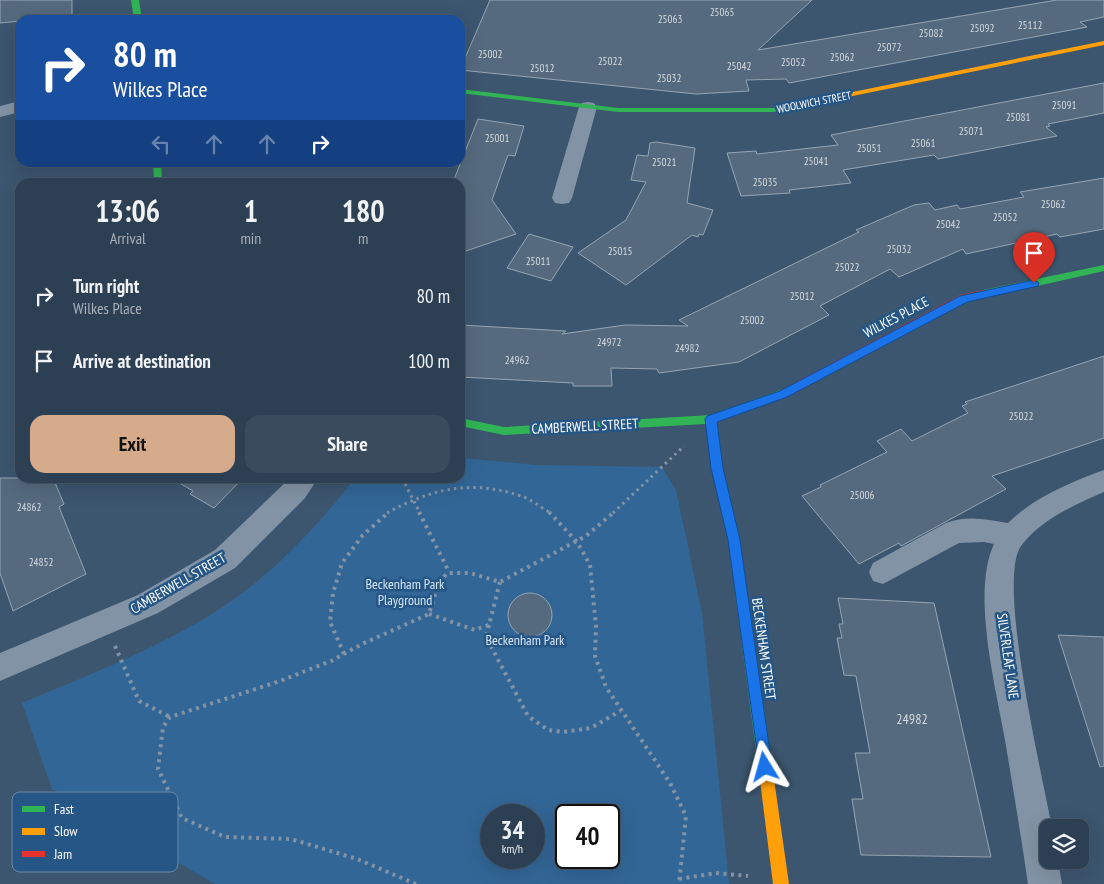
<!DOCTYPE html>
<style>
body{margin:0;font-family:"PT Sans Narrow",sans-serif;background:#394b5d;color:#f1f3f6;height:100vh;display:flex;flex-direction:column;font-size:19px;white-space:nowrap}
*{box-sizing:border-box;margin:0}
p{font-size:16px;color:#a7afb8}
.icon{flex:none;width:28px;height:28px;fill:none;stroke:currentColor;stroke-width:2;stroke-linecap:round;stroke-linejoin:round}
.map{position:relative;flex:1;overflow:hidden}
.panel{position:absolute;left:15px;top:178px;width:450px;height:305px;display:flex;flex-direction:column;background:#2d4053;border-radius:15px;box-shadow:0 5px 20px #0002,0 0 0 1px #48596a}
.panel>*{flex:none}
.hud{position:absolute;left:15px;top:15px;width:450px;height:152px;border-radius:15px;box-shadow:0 5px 20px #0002,0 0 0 1px #48596a;background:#1a4fa0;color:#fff;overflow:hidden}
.fabs{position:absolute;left:1039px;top:819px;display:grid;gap:10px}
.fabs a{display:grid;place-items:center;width:50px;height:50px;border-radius:10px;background:#2d4053;box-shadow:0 5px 20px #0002,0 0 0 1px #48596a;font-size:25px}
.speed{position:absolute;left:480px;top:804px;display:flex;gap:10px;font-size:25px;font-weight:700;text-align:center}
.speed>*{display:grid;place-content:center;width:65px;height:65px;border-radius:50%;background:#2d4053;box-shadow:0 5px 20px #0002,0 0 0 1px #48596a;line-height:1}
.speed small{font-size:12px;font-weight:400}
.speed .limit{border:2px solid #111;border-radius:8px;background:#fff;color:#111}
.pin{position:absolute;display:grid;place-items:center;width:42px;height:42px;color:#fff;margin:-51px -21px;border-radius:50% 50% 50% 0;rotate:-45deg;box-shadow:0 0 5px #0007}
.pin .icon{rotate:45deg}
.me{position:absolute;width:55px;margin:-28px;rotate:352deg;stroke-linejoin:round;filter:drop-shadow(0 0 4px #0008)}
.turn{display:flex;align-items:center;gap:18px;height:105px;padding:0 15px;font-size:22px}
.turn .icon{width:65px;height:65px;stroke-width:2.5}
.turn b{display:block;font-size:35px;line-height:42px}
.lanes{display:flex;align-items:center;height:48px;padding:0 15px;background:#0003;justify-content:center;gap:25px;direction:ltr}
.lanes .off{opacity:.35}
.eta{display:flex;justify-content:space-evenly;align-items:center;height:85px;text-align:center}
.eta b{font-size:30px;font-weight:700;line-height:35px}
.primary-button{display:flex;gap:10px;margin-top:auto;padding:10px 15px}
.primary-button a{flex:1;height:58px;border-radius:15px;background:#d6ab8b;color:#111;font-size:20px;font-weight:700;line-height:58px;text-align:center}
.primary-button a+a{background:#394b5d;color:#f1f3f6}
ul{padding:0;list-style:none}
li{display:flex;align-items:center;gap:15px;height:65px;padding:0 15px}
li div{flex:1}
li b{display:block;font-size:19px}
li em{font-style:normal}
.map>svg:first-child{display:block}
.green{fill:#326696;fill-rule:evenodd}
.building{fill:#556a7e;stroke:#96a5b3}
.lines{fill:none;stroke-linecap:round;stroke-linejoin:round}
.path-far1{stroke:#8293a5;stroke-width:3;stroke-dasharray:2.5 4;stroke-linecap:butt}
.path{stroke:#8293a5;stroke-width:4;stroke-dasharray:3 4.5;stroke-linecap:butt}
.street{fill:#8293a5;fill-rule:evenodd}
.fast{fill:#30b455;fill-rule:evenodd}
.slow{fill:#ff9f0a;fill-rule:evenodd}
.jam{fill:#e5322d;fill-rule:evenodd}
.route{fill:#1a73e8;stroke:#114b97}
.labels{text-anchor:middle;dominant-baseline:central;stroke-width:5;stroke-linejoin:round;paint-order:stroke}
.number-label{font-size:11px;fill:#d4dadf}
.far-street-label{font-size:11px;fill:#fff;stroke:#265685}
.street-label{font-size:14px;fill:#fff;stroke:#265685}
.park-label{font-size:14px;fill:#d4e6f6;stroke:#265685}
.near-number-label{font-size:14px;fill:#d4dadf}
.key{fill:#265685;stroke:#6789aa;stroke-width:1}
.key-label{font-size:14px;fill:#fff}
</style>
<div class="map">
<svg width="1104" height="884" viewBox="0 0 1104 884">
<rect width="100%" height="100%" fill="#3c566f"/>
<path class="green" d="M460,458L537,465L662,467L676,490L702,613L729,884H215L52,789L22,703C88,675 157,649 218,610C270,577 318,526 355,478H460ZM491,815H534V858H491ZM566,815H609V858H566Z"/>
<g class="building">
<polygon points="0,0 72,0 72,16 0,23"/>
<polygon points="490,0 812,0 758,50 1057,0 1104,0 1104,17 1080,22 1087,27 789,83 786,79 746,80 749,91 696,94 460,70"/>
<polygon points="1104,83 1104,113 1048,124 1050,126 1046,127 1057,136 938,159 934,155 843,170 851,183 789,190 790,193 741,196 727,153 756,151 757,154 838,145 831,135"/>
<polygon points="478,119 524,126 515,156 508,155 492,200 516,234 460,253 460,182 453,182"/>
<polygon points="656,142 695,148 687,203 713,210 703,235 699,234 698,237 692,235 626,285 578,253 626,220 646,182 631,180 637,155 648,156 650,143"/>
<polygon points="1104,178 1104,229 1060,237 1057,234 966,254 963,249 899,277 890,269 820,306 829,315 739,362 659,373 657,369 611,368 612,386 573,386 573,383 460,377 460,325 566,331 562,334 625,325 688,326 679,320 859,232 856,230 914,205 929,203 935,210 957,205 960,209 1024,197 1020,192"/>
<polygon points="529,234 573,247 551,281 507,268"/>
<polygon points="1104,356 1104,438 992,476 1006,489 901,546 899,543 859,564 802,496 821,487 820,485 887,452 877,441 901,429 912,441 968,413 962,406 967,404 965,402"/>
<polygon points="0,478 53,478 64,504 59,507 86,574 13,611 0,573"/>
<polygon points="171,478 243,478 214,508 190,494 193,491"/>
<circle cx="530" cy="615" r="22"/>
<polygon points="838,598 934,603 991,857 861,855 852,799 863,799 855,753 870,753 856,676 844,675 837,638 842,638 839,624 843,624"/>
<polygon points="1058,635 1104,637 1104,766 1100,767"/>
</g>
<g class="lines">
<g class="path-far1">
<polyline points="402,478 420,513"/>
<path d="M387,513C431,489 471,479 521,496C531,499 541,508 551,513"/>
<polyline points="613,513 684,446"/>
</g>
<g class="path">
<polyline points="419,512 449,572"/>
<polyline points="549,512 577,542 590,565 596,626 595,656 606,687 670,783 686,816 679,884"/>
<polyline points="429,614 475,630 489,625 500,582"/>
<polyline points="489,625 486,637 528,716 548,730 563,732 591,728 620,711"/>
<polyline points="115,646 139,701 170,717"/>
<polyline points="344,654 330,622 333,593 342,563 362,536 389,512"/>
<polyline points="679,879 716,873 748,876"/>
<polyline points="416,884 357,859 291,839 225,837 182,818 158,769 163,727 170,717 280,681 331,661 362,644 429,614 438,585 447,573 470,573 500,582 586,536 614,512"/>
</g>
<g class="street">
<polygon points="20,101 20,112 0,117 0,106"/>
<polygon points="588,102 594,103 597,107 572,198 569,203 562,204 555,203 552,198 579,107 582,103"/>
<path d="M1104,470V492C1076,504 1040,520 1021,546C996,581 1043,778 1052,828H1048V860H1058L1062,884H1028C1021,836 1013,788 1005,740C996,688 971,593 994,544L984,542L959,543L883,584L873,581L869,572L873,563L946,523C966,515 987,519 1008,523C1033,498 1071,482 1104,470Z"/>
<polygon points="290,478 318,478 305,498 235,568 158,613 0,681 0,653 138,595 215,550"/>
</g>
<g class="fast">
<polygon points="131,0 139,0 142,20 134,20"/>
<polygon points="460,89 618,108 773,108 818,99 822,101 818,103 773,112 618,112 460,93"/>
<polygon points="153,162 161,162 162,182 154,182"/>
<polygon points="1104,265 1104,271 983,298 978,294 983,290"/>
<polygon points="789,387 793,388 794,391 793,394 717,421 723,468 740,540 772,765 770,770 765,772 760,770 758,765 728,540 711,468 706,424 504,435 460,426 460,418 504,427 711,415"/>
</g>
<g class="slow">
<polygon points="1104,41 1104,45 818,103 814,101 818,99"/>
<polygon points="765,758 770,760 772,765 789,884 773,884 758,765 760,760"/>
</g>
<polygon class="jam" points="983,290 986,292 988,294 986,296 967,301 793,394 785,394 784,391 785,388 960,295"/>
</g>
<polygon class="route" points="1034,280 1039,283 1038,286 967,302 787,397 717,422 723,468 740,540 772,767 770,772 765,774 760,772 728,540 711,468 705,419 707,416 780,391 960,296"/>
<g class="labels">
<g class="number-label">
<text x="722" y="12">25065</text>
<text x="670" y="19">25063</text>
<text x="1030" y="25">25112</text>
<text x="982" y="28">25092</text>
<text x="931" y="33">25082</text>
<text x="889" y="47">25072</text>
<text x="490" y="54">25002</text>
<text x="842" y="57">25062</text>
<text x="610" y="61">25022</text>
<text x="793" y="62">25052</text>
<text x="739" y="66">25042</text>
<text x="542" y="68">25012</text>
<text x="669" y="78">25032</text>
<text x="1064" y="105">25091</text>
<text x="1018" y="117">25081</text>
<text x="971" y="131">25071</text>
<text x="497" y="138">25001</text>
<text x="923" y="143">25061</text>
<text x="869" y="148">25051</text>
<text x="816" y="161">25041</text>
<text x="664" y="162">25021</text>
<text x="765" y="182">25035</text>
<text x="1053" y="204">25062</text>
<text x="1005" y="217">25052</text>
<text x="948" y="224">25042</text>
<text x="899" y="249">25032</text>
<text x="620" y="251">25015</text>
<text x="538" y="261">25011</text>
<text x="847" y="267">25022</text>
<text x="802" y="296">25012</text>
<text x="752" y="320">25002</text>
<text x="609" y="342">24972</text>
<text x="687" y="348">24982</text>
<text x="517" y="360">24962</text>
<text x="1021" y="416">25022</text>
<text x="862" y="495">25006</text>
<text x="29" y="507">24862</text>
<text x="41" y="562">24852</text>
</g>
<g class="far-street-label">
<text transform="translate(814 102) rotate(-11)">WOOLWICH STREET</text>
</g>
<g class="street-label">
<text transform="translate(896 317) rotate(-28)">WILKES PLACE</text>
<text transform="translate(585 426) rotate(-3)">CAMBERWELL STREET</text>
<text transform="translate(178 583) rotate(-30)">CAMBERWELL STREET</text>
<text transform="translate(764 649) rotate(82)">BECKENHAM STREET</text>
<text transform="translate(1008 656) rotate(82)">SILVERLEAF LANE</text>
</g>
<g class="park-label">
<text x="405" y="584">Beckenham Park<tspan x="405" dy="16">Playground</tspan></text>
<text x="525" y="640">Beckenham Park</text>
</g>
<g class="near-number-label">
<text x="912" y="719">24982</text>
</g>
</g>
<rect x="12" y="792" width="166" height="80" rx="8" class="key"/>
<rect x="22" y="806" width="23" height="6" fill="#30b455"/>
<rect x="22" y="828" width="23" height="7" fill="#ff9f0a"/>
<rect x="22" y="851" width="23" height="6" fill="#e5322d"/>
<g class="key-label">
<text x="54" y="814">Fast</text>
<text x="54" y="836">Slow</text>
<text x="54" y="859">Jam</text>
</g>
</svg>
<div class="fabs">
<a><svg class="icon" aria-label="layers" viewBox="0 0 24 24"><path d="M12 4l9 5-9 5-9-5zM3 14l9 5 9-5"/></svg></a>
</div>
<div class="speed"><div>34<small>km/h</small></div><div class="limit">40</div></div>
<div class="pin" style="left:1034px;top:283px;background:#d93025"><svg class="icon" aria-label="arrive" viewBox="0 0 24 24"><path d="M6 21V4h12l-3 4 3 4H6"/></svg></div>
<svg class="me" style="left:765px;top:767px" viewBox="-20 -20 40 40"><path d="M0-17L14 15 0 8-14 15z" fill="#1a73e8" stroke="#fff" stroke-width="4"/></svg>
<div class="hud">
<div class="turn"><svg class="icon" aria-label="right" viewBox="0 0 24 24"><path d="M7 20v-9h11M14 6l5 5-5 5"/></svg><div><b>80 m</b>Wilkes Place</div></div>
<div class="lanes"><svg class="icon off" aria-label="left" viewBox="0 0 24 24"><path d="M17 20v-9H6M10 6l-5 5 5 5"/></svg><svg class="icon off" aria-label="ahead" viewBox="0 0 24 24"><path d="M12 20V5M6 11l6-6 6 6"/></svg><svg class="icon off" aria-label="ahead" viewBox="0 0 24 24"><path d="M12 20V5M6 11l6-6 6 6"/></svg><svg class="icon" aria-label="right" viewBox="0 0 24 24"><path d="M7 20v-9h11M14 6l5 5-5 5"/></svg></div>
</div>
<section class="panel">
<div class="eta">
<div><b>13:06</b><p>Arrival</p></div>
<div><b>1</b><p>min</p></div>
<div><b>180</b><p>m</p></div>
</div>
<ul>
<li><svg class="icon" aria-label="right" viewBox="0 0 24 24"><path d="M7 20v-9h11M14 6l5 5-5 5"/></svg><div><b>Turn right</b><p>Wilkes Place</p></div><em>80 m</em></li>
<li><svg class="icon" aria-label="arrive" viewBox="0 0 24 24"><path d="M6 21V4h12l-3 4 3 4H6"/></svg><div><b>Arrive at destination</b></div><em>100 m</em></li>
</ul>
<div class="primary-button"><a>Exit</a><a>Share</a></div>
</section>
</div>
